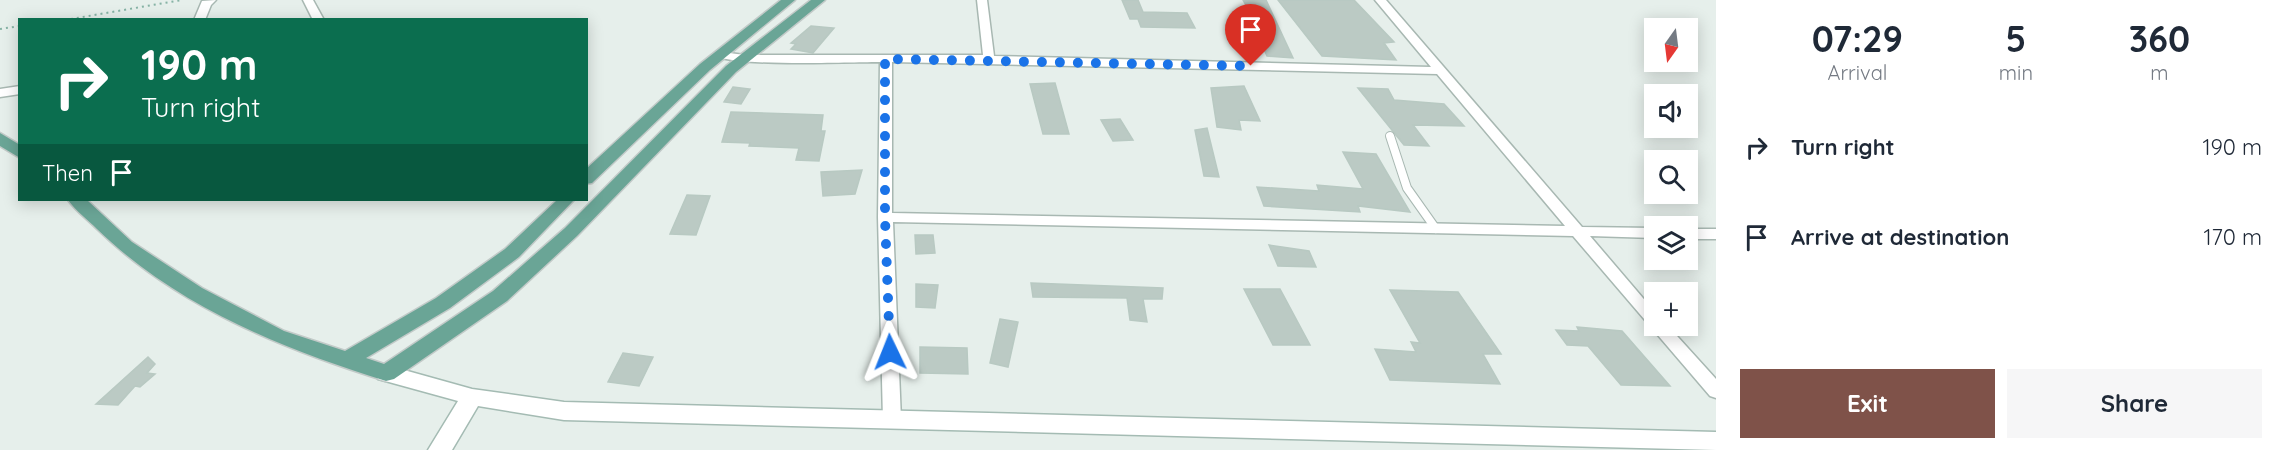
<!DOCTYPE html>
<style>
body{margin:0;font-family:Quicksand,sans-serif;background:#f6f6f7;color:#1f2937;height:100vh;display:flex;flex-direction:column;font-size:22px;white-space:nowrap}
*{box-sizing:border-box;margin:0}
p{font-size:20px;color:#747a83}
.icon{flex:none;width:33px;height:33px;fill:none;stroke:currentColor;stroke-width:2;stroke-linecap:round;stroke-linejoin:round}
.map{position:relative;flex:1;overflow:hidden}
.details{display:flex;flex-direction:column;background:#fff;width:570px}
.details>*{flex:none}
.top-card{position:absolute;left:18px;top:18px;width:570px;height:183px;border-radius:0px;box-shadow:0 3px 15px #0003;background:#0b6e4f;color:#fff;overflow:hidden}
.needle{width:39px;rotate:194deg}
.buttons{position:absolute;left:1644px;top:18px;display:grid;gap:12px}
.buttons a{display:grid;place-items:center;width:54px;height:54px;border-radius:0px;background:#fff;box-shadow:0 3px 15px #0003;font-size:30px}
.pin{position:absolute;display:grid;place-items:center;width:51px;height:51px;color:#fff;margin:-62px -26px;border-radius:50% 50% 50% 0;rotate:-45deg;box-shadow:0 0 6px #0007}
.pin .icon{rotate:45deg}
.me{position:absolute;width:66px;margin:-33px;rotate:358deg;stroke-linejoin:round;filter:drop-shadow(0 0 4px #0008)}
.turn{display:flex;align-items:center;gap:21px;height:126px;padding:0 24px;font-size:27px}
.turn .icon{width:78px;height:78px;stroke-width:2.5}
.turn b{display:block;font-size:42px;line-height:51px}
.then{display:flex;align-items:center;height:57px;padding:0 24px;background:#0003;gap:12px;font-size:22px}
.eta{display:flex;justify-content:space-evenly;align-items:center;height:102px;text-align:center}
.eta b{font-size:36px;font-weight:800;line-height:42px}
.button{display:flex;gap:12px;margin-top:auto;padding:12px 24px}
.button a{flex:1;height:69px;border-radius:0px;background:#7f5249;color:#fff;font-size:24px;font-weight:800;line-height:69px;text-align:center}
.button a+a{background:#f6f6f7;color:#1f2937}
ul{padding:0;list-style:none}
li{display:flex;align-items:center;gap:18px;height:90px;padding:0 24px}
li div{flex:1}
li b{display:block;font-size:22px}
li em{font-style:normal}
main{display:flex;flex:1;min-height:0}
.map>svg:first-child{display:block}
.building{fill:#bbcac4;stroke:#b8c9c2;stroke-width:1.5}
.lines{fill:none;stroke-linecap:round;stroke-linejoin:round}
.lane-casing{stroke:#a8b8b2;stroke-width:10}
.street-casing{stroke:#a8b8b2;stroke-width:3}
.secondary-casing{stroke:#a4bbb3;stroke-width:3}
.primary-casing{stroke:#c2cac8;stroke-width:3}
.path{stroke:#86b3a5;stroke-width:2;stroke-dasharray:2 4;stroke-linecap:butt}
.lane{stroke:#fff;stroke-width:8}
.street{fill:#fff;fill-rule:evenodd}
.secondary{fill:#fff;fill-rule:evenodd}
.primary{fill:#6aa596;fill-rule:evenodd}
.route{stroke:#1a73e8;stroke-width:10;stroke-dasharray:0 18}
</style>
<main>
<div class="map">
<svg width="1716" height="450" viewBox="0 0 1716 450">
<rect width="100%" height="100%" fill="#e6efeb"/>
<g class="building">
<polygon points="1122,0 1138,0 1143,12 1187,13 1195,28 1141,27 1138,19 1130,19"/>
<polygon points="1243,0 1266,0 1293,58 1267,56 1252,22 1256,22"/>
<polygon points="1278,0 1354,0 1394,42 1384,43 1396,60 1322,56"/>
<polygon points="811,26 834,28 813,53 791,49 796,44 791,43"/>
<polygon points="1055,83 1069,134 1043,134 1030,84"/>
<polygon points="1244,86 1260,121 1239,120 1241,130 1217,127 1211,88"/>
<polygon points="733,87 750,89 741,104 724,102"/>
<polygon points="1358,88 1388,89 1394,100 1444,104 1464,126 1413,125 1429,146 1404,145"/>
<polygon points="731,112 823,115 821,131 825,131 819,161 796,160 799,148 749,146 750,143 722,142"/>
<polygon points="1120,119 1133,140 1113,141 1101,120"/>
<polygon points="1207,128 1219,177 1204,176 1195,130"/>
<polygon points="1343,152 1376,154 1410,212 1358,206 1360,212 1264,206 1257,187 1319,191 1317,185 1363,189"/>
<polygon points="862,170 855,194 823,196 821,172"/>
<polygon points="687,195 710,196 696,235 670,234"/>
<polygon points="915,235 933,235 935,253 916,254"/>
<polygon points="1269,245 1309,251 1316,267 1278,266"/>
<polygon points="1031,283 1163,288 1162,299 1143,299 1147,322 1130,320 1127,298 1033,297"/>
<polygon points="916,284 938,285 935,308 916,307"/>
<polygon points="1244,289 1280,289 1310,345 1273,345"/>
<polygon points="1390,290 1458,292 1501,354 1483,354 1500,384 1390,380 1375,349 1416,352 1411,342 1420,343"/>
<polygon points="1000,319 1018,322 1008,367 990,363"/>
<polygon points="1577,327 1622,331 1670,386 1621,385 1588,346 1567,345 1556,330 1579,331"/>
<polygon points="920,347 967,348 968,374 920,373"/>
<polygon points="623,353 653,357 639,386 608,382"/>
<polygon points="148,357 155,364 147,373 155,374 140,387 135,386 118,405 96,404"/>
</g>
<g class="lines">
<g class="lane-casing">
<polyline id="lane" points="1390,136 1407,188 1436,229"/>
</g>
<g class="street-casing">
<g id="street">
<polygon points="216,0 211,5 205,20 194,20 202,1"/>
<polygon points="303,0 313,0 324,20 313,20"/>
<path d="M977,0H987L994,56L1431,67L1375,0H1386L1582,227L1654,228V238L1590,236L1654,311V326H1668L1716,379V398L1710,396L1573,236L893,222L901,420L899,425L892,427L885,425L883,420L878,217L880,62C854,62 729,67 715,55L721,52L745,55H983ZM892,62L1437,74L1565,226L892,213Z"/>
<polygon points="20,86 20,94 0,97 0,89"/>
<rect x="1688" y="229" width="28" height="10"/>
</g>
</g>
<g class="secondary-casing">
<polygon id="secondary" points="386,365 472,389 564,402 1716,432 1716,450 564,420 478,406 452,450 428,450 458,401 378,379 375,373 378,367"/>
</g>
<g class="primary-casing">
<g id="primary">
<polygon points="781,0 795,0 710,70 592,183 586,184 586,169 700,64"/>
<path d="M811,0H825L736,72L577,236L507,301L394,379L386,381C283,349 176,306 97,229C88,220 76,211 68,200H87L132,242L202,288L284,331L345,351L436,298L505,249L557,200H574L519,257L450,308L366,358L384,364L493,291L565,228L726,66Z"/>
<polygon points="0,133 20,145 20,158 0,146"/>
</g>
</g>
<g class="path">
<polyline points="65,20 182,0"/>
<polyline points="0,29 20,26"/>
</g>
<use href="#lane" class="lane"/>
<use href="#street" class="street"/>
<use href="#secondary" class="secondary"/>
<use href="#primary" class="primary"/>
</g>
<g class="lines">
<polyline class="route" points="890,352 885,218 885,59 1251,66"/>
</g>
</svg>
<div class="buttons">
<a><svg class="needle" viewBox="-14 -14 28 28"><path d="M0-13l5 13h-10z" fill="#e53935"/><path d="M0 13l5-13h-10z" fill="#747a83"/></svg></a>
<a><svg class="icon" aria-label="sound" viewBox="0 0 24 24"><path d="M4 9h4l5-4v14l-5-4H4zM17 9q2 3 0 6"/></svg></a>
<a><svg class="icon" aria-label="search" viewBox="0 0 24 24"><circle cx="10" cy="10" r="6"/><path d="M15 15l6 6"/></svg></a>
<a><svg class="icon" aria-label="layers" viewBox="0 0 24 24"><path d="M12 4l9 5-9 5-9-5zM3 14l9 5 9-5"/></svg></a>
<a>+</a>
</div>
<div class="pin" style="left:1251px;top:66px;background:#d93025"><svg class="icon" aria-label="arrive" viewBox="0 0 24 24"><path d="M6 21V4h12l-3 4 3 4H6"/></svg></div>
<svg class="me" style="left:890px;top:352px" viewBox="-20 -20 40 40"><path d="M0-17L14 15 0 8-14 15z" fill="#1a73e8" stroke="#fff" stroke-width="4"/></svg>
<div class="top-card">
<div class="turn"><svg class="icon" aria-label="right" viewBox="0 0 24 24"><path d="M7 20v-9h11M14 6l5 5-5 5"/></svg><div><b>190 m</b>Turn right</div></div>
<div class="then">Then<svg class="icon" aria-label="arrive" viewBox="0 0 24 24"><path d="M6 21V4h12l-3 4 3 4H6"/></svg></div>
</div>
</div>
<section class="details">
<div class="eta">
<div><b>07:29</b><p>Arrival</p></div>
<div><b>5</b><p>min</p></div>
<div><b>360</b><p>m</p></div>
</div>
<ul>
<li><svg class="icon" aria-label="right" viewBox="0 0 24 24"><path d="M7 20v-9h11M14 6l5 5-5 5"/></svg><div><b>Turn right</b></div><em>190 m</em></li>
<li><svg class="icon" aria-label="arrive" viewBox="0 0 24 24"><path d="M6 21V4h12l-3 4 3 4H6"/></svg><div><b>Arrive at destination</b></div><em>170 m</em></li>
</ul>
<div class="button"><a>Exit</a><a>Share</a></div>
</section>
</main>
